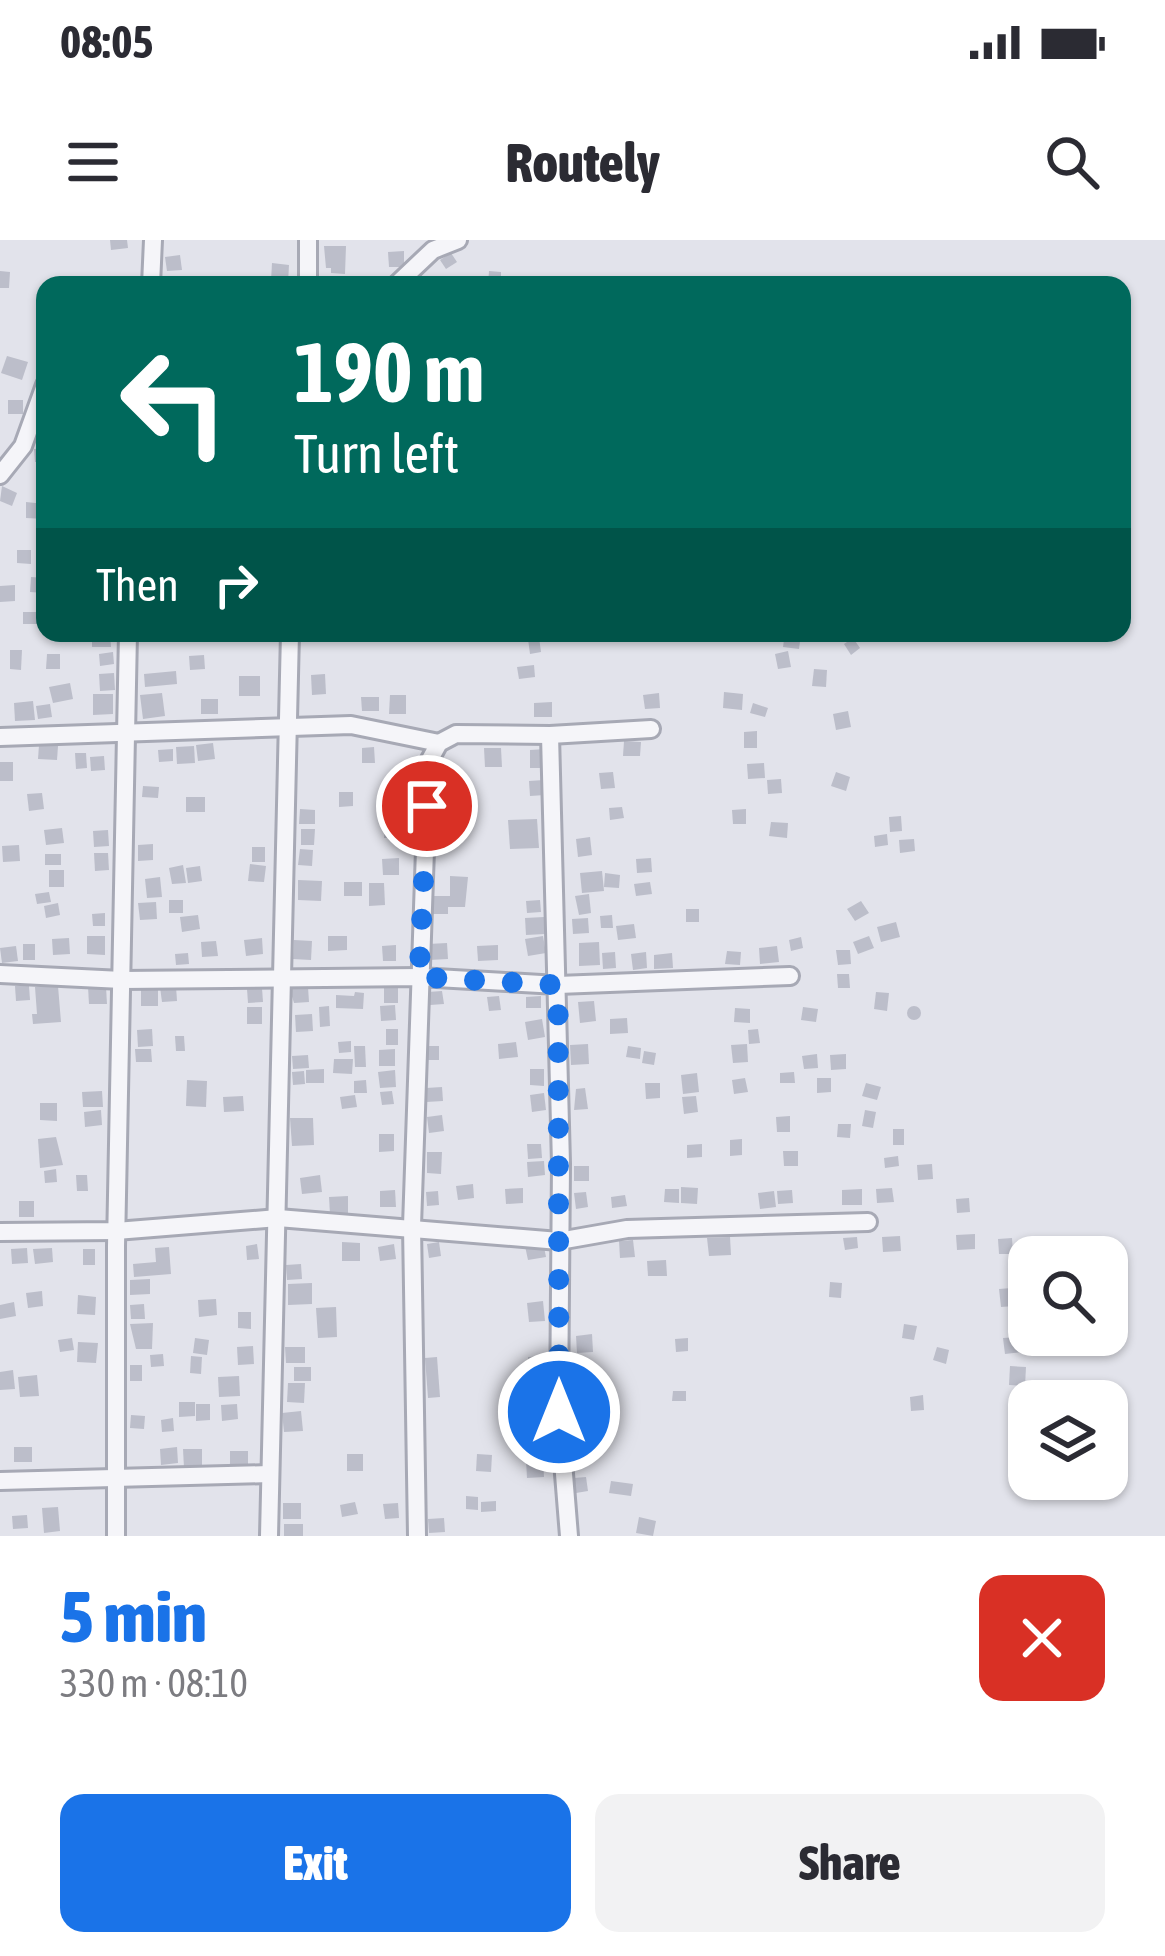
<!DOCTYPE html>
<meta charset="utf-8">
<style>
body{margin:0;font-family:"Asap Condensed",sans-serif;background:#f2f2f3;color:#2b2b33;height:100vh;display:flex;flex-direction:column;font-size:45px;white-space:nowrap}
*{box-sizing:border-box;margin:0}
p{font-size:39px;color:#7c7c81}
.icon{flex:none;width:66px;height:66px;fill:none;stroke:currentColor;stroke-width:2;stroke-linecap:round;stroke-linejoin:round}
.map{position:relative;height:1296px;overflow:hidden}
.drawer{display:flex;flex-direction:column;background:#fff;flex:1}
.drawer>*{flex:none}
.top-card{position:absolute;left:36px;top:36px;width:1095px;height:366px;border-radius:24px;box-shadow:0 3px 9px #0004;background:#00695c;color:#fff;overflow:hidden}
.tools{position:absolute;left:1008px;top:996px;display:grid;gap:24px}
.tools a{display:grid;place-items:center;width:120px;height:120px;border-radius:24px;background:#fff;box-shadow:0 3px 9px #0004;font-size:60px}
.pin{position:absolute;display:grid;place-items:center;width:102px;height:102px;color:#fff;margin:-51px;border:6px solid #fff;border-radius:50%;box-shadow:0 3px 12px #0007}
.me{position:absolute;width:132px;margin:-66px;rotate:0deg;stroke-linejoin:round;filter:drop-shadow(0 0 9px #0008)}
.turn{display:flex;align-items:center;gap:42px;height:252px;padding:0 60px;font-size:54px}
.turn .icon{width:156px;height:156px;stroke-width:2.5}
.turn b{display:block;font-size:84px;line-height:102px}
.then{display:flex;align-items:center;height:114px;padding:0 60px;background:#0003;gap:24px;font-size:45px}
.round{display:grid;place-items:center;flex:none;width:126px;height:126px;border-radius:24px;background:#f2f2f3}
.head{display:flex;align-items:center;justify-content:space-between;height:204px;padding:0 60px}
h1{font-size:72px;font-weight:800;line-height:90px;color:#1a73e8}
.button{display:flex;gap:24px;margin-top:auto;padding:24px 60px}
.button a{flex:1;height:138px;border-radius:24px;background:#1a73e8;color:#fff;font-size:48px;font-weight:800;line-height:138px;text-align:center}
.button a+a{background:#f2f2f3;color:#2b2b33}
.status{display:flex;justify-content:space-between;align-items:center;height:84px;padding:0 60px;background:#fff;direction:ltr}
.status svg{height:33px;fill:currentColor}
header{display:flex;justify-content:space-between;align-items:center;height:156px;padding:0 60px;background:#fff;font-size:54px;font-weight:800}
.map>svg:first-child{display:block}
.building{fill:#bcbeca}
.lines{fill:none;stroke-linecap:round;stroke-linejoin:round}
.minor-casing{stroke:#a7a9b5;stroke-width:22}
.minor{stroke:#f5f5f9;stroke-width:16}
.route{stroke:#1a73e8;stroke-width:21;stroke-dasharray:0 37.8}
</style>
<div class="status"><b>08:05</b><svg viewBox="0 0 49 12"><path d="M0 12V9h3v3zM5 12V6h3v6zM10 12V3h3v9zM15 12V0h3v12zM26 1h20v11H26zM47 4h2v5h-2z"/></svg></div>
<header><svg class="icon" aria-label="menu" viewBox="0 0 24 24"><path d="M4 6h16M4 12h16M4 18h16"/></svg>Routely<svg class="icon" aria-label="search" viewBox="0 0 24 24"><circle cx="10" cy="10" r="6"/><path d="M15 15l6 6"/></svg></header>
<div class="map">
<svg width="1165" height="1296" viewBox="0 0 1165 1296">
<rect width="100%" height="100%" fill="#e2e3eb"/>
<g class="building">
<polygon points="110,0 127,0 128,8 111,10"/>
<polygon points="324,6 346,6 345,34 331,33 331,28 326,28"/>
<polygon points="404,11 404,27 389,27 388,12"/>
<polygon points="451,13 457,22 446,29 440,20"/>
<polygon points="180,15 182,30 167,31 165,17"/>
<polygon points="272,23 289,25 288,43 271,41"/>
<polygon points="0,31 10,32 9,48 0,48"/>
<polygon points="489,31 501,32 501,45 488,45"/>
<polygon points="7,116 28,122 22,140 1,133"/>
<rect x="8" y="160" width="15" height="14"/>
<polygon points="45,208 45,222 35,222 34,209"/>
<polygon points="2,246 17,253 12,266 0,261"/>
<polygon points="26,262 45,264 45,279 26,278"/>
<polygon points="17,310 31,310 31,324 17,323"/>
<polygon points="31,337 45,338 45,353 30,352"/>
<polygon points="15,345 15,361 0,362 0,346"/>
<rect x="23" y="372" width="15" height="12"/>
<polygon points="92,393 110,393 111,407 92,407"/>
<polygon points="216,393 241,393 241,401 216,398"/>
<polygon points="785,393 801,394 799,409 783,407"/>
<polygon points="539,397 541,412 530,414 528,399"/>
<polygon points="853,398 860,408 851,415 844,404"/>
<polygon points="10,410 22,410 21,430 10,429"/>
<polygon points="788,411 791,427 778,429 775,414"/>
<polygon points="113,412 114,424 100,426 99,414"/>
<polygon points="47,414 60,414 60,429 46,429"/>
<polygon points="204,415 205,429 190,430 189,416"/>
<polygon points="534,425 535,437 519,439 517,427"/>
<polygon points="814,429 827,430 826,447 812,446"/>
<polygon points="176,431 177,444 145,447 144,434"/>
<polygon points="114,433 115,450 100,451 99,434"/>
<polygon points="325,434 326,454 312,455 311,435"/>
<rect x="239" y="436" width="21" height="20"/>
<polygon points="70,443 73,459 53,463 49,447"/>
<polygon points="724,452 743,454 742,470 723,468"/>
<polygon points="162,453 165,476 143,479 140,455"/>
<polygon points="659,453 660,468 645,469 643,455"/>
<polygon points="93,454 113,454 113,474 93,475"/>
<polygon points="390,455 406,455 406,474 389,474"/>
<polygon points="361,457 379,457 379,471 362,471"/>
<rect x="201" y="459" width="17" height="15"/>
<polygon points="33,461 35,480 15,481 14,463"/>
<polygon points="552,462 552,477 534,477 534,463"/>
<polygon points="753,463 768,468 765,477 750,473"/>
<polygon points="50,464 52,477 38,479 36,466"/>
<polygon points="848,471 851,487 836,490 833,474"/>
<polygon points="757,491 757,508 744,508 744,492"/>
<polygon points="624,501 641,502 640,516 623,516"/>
<polygon points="213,503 215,519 198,521 196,505"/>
<polygon points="39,505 58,506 57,520 38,519"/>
<polygon points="194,506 195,523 177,524 176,507"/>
<polygon points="374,507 375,523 362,523 362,508"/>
<polygon points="484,508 501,508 502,527 485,527"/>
<polygon points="173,509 173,521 159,522 158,510"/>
<polygon points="546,509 546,528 530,528 530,510"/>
<polygon points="75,513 86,513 87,528 76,529"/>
<polygon points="104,516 105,530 91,531 90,517"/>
<rect x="0" y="522" width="13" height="19"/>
<polygon points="764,523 765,538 748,539 747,524"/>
<polygon points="613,532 615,548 601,549 599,533"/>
<polygon points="836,532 850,537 846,551 831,546"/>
<polygon points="781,539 782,553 768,554 767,540"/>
<polygon points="544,540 545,555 530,556 529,541"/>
<polygon points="143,546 159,547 158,558 142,557"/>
<polygon points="339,552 353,552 353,566 339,567"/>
<polygon points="42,553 44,569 29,571 27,554"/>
<rect x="186" y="557" width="19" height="15"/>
<polygon points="398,558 400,576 382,578 381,560"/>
<polygon points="465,567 466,585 448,586 448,568"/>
<polygon points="622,567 624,578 610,580 609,568"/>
<polygon points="300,569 315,570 315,584 299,584"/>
<polygon points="746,569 746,584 733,584 732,570"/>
<polygon points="901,576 902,591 890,592 889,577"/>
<polygon points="537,579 539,608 510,609 508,580"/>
<polygon points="385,580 402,580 401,598 384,598"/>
<polygon points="771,582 788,583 787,598 769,596"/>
<polygon points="62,588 64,603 46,605 44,590"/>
<polygon points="301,589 315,589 314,605 301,605"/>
<polygon points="108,590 109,606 94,607 93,591"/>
<polygon points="887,594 888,605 875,607 874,596"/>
<polygon points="590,597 592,615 578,617 576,599"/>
<polygon points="914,599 915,611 900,613 899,600"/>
<polygon points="153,604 153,620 138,621 138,605"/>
<polygon points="19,605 20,621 3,622 2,606"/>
<rect x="252" y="607" width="13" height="15"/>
<polygon points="300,609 313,610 312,626 298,625"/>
<polygon points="94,613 108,613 109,630 95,631"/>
<rect x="45" y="614" width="16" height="11"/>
<polygon points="399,618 399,635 383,635 382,619"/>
<polygon points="651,618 652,632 637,633 636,619"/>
<polygon points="250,624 266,626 264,642 248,641"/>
<polygon points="183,625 186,643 172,644 169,628"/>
<polygon points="200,626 202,641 188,643 186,628"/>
<rect x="49" y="630" width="15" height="17"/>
<polygon points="602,631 604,651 582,653 580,633"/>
<polygon points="605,633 620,635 619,648 604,647"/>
<polygon points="450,636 468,637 465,667 448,667 448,674 430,674 431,656 450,656"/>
<polygon points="160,637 162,657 147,658 145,639"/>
<polygon points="298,640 322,641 321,661 298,660"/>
<rect x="344" y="642" width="18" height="14"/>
<polygon points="650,642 652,654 636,656 634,644"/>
<polygon points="369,643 384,643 385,665 369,666"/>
<polygon points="49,652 51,662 37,664 35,654"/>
<polygon points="589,654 591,673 579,675 575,656"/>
<rect x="169" y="660" width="14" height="13"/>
<polygon points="540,660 541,672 527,673 526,661"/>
<polygon points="861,661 869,673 855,681 847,669"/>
<polygon points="156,662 157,679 140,680 138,663"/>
<polygon points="58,663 60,675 46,678 44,666"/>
<rect x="686" y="669" width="13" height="13"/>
<polygon points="105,673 105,686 93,686 92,674"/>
<polygon points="198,675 200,689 182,692 180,677"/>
<polygon points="612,675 613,688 601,688 600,676"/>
<polygon points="544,677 545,694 526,695 525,678"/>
<polygon points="588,678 589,693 573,694 572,679"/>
<polygon points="896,682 900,697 881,702 877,687"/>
<polygon points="634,684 636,698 618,700 616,686"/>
<polygon points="87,696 105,696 105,715 87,714"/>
<polygon points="328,696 347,696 347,710 328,711"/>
<polygon points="543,696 546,713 528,716 525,699"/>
<polygon points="869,696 874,708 858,714 853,702"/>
<polygon points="801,697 803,708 791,711 789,700"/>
<polygon points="69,698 70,714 53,715 52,699"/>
<polygon points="262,698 263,714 246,716 244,700"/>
<polygon points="294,700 312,701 311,720 293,719"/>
<polygon points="216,701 218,716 202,717 201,702"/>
<polygon points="599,702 600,725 579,726 579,703"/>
<polygon points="447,703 448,719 429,720 428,704"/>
<rect x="23" y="704" width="12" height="16"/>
<polygon points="396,705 396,721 383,721 382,706"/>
<polygon points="498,705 498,720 478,721 477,706"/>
<polygon points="16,706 18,721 2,723 0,708"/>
<polygon points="777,706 779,722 760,724 759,708"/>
<polygon points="836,710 850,710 851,724 838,725"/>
<polygon points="727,711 741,712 740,725 725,724"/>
<polygon points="615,712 616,728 603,729 602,713"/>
<polygon points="646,712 647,728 633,730 631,714"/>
<polygon points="188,713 189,724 176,725 175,714"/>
<polygon points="672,713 673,728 654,729 654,715"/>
<polygon points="837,734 849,734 850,748 838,748"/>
<polygon points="298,742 299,747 308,747 309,762 294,763 288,743"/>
<polygon points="15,746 29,746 30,760 16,761"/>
<polygon points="58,746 61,782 33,784 32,774 37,774 35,747"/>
<polygon points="176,746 177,761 162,762 160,747"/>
<polygon points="88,747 106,747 107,764 89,764"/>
<rect x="141" y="748" width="17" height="18"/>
<polygon points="262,748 263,762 248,763 247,749"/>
<rect x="384" y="748" width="14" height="15"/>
<polygon points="442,751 444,764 430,765 428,752"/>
<polygon points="355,752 364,753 363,769 336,768 336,755 354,756"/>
<polygon points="876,752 889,753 887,771 874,769"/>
<polygon points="499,756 501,770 489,771 487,757"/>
<polygon points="541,756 541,768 526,768 526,757"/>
<polygon points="594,761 596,781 580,783 578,762"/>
<polygon points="395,765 396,780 381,781 380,766"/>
<polygon points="329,766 330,786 320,787 319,767"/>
<circle cx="914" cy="773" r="7"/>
<rect x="247" y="767" width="15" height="17"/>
<polygon points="803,767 818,769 816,782 801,780"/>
<polygon points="735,768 750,769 750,783 734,782"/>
<polygon points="312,774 313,791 296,792 295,775"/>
<polygon points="627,778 628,793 610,794 610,779"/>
<polygon points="542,779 545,797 528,800 525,782"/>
<polygon points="152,789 153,806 138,807 137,790"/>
<rect x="386" y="789" width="12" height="16"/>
<polygon points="758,789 760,803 749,804 748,790"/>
<polygon points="175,796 184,796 185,811 176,811"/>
<polygon points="351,801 351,812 339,813 338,802"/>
<polygon points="516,802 518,817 499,819 498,804"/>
<polygon points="588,804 589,824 571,825 570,805"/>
<polygon points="747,804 748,822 733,823 731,805"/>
<polygon points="354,806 365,806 366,827 355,827"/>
<rect x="426" y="806" width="13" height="14"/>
<polygon points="628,806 641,808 640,819 626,817"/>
<polygon points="135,809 151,809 152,822 136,822"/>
<polygon points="395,809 395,826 379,826 379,810"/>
<polygon points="644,811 656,813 654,825 642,823"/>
<polygon points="817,814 818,828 804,829 802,816"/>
<polygon points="846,814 846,829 831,830 830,815"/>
<polygon points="308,815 309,828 293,829 292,816"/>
<polygon points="334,819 353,819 352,834 333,833"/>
<polygon points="324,829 324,843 306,843 306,830"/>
<polygon points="530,829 544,829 544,846 530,845"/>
<polygon points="395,830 396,847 380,848 378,832"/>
<polygon points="304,831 305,844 293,845 292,832"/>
<polygon points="794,832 795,843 780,843 780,833"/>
<polygon points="697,833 699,852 683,854 681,835"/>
<polygon points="745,838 748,852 734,854 732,840"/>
<polygon points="817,838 831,838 831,852 817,853"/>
<polygon points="187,840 207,841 206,867 186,866"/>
<polygon points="366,840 367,853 354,853 354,841"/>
<polygon points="645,843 660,843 660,858 646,859"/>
<polygon points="866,843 881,847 877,860 862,856"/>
<polygon points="442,847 443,861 426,862 426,848"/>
<polygon points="585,848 588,869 574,870 576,849"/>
<polygon points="102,851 103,867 83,867 82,852"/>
<polygon points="392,851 394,864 382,865 380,852"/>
<polygon points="544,853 546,870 532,872 530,855"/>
<polygon points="355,855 357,867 342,869 340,857"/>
<polygon points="243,856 244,871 224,872 223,857"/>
<polygon points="696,856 698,872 684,874 682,857"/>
<polygon points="40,863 57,863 57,881 40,880"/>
<polygon points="101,870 102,885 85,887 84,872"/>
<polygon points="865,870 876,872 873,888 862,886"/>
<polygon points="442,875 444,891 429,893 427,877"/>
<polygon points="790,876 790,892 777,892 776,877"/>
<polygon points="290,878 313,878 314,905 292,906"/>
<polygon points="838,884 851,884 850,898 837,897"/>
<rect x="893" y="889" width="11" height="16"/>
<polygon points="379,894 394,894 394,911 379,912"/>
<polygon points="56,897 63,925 40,928 38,899"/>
<polygon points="742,899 742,915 730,916 730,900"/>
<polygon points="527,904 541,904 542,918 528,919"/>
<polygon points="702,904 702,917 687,918 687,905"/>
<polygon points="783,911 798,911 798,926 784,926"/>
<polygon points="427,912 442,912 441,934 427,933"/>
<polygon points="898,916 899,926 885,928 884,918"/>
<polygon points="544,921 545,935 528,937 527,922"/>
<polygon points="932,924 933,939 918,940 917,925"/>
<rect x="574" y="926" width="15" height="15"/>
<polygon points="56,929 57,942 45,943 44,931"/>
<polygon points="76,935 87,935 88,951 77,951"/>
<polygon points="320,935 322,952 302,954 300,938"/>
<polygon points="473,944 474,958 458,960 456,946"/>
<polygon points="681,947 698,948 697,964 681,963"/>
<polygon points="523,948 523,963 506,964 505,949"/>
<polygon points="892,948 894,962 877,963 876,949"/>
<polygon points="665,949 679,949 679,963 664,962"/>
<polygon points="862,949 862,965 842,965 842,950"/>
<polygon points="395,950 396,967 380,967 380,951"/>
<polygon points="792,950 793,963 778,964 777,951"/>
<polygon points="438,951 439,965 427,966 426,952"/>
<polygon points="774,951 776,967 760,969 758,953"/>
<polygon points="586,952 588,967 576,969 574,953"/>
<polygon points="625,955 627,966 612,968 611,957"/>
<polygon points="348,956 348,973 330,974 329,957"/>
<polygon points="969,958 970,972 957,973 956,959"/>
<rect x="19" y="961" width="15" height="16"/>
<polygon points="975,994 975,1009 957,1010 956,995"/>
<polygon points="900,996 901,1011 883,1012 882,997"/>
<polygon points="730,997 731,1015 709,1016 707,998"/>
<polygon points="857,997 858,1008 845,1010 843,998"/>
<polygon points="1012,998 1013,1014 999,1014 998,999"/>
<polygon points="633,1000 635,1017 620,1018 619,1001"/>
<polygon points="342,1002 360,1003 360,1021 342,1021"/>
<polygon points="439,1002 441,1016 429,1018 427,1004"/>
<polygon points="543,1002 546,1017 528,1020 525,1006"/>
<polygon points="257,1004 259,1019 247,1020 246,1006"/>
<polygon points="394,1004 396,1019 380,1021 378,1007"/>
<polygon points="169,1007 171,1034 134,1037 133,1024 156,1022 155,1008"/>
<polygon points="27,1008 28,1023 12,1024 11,1009"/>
<polygon points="52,1008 53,1022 35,1024 33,1009"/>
<rect x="83" y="1009" width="12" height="16"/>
<polygon points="666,1020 667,1036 648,1036 647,1021"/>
<polygon points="301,1024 302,1039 287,1040 286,1025"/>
<polygon points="150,1039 150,1054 130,1055 130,1040"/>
<polygon points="830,1042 842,1043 841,1058 829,1057"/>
<polygon points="312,1043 312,1064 288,1065 288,1044"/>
<polygon points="1012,1048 1014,1066 1001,1067 999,1049"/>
<polygon points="42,1051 43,1066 28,1068 26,1053"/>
<polygon points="78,1055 96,1057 95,1075 77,1074"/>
<polygon points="216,1059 217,1075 199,1077 198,1060"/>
<polygon points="543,1061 545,1081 529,1082 527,1063"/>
<polygon points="14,1062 16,1076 0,1079 0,1065"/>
<polygon points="144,1064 145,1079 131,1079 130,1065"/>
<polygon points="336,1067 337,1097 318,1098 316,1068"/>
<polygon points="238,1072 251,1072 251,1089 238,1088"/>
<polygon points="153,1083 152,1109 136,1109 130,1084"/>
<polygon points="904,1084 917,1086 914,1100 902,1098"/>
<polygon points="592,1094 593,1112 577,1113 576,1096"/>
<polygon points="1020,1097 1021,1112 1005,1114 1003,1098"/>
<polygon points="72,1098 74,1110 60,1112 58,1100"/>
<polygon points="195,1098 209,1100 207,1115 193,1113"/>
<polygon points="688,1098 688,1111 676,1112 675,1099"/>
<polygon points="78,1102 98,1103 96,1123 77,1122"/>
<polygon points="253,1106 254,1124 238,1125 237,1107"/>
<polygon points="285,1107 305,1107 305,1123 286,1123"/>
<polygon points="937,1107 949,1110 946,1124 933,1120"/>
<polygon points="163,1114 164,1126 151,1127 150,1115"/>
<polygon points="191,1116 202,1117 201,1134 190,1133"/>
<polygon points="545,1116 547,1136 530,1138 528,1117"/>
<polygon points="437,1117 440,1157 428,1158 425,1118"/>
<rect x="130" y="1125" width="12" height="16"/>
<polygon points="1010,1126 1026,1127 1025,1146 1009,1145"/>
<rect x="294" y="1127" width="17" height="14"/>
<polygon points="13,1130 15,1149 0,1150 0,1132"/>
<polygon points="37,1135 39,1156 20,1157 18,1137"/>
<polygon points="239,1136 240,1156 219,1157 218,1137"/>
<polygon points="288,1143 305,1143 304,1163 287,1162"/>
<polygon points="546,1143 548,1163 532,1165 530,1145"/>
<polygon points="673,1151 686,1151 686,1161 672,1161"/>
<polygon points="923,1155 924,1170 911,1171 910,1157"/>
<polygon points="592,1157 594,1173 579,1175 577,1159"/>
<polygon points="179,1162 195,1162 195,1176 179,1177"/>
<polygon points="196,1164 210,1164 210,1180 196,1181"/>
<polygon points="237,1164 238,1179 222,1181 221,1165"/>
<polygon points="301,1171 303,1191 284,1192 282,1173"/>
<polygon points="547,1173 548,1187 527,1188 526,1174"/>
<polygon points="131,1175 145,1176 144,1189 130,1188"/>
<polygon points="592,1177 594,1190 580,1192 578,1179"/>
<polygon points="173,1178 174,1191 162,1192 161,1180"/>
<rect x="14" y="1207" width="18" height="15"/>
<polygon points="177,1207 178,1223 161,1225 160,1209"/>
<polygon points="183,1209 202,1209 202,1227 184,1228"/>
<rect x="230" y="1211" width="18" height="18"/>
<rect x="347" y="1214" width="16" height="17"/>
<polygon points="477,1214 492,1215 491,1232 476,1231"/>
<polygon points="543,1219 544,1237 527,1238 526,1220"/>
<polygon points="586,1237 588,1251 576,1253 574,1238"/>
<polygon points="611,1241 633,1244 631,1256 609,1253"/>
<polygon points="466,1256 478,1257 478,1270 466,1269"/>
<polygon points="496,1261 496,1271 481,1272 481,1262"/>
<polygon points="355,1262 358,1274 342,1277 340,1265"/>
<rect x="283" y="1263" width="18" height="16"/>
<polygon points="398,1263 399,1278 385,1279 383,1264"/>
<polygon points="58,1267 60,1291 44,1293 42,1268"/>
<polygon points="27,1275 28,1288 13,1289 12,1276"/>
<polygon points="639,1277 656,1281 653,1296 636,1293"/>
<polygon points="444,1278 445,1292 429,1293 428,1279"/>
<rect x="284" y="1284" width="19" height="12"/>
</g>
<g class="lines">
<g class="minor-casing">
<g id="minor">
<polyline points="151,45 153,0"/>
<polyline points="308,45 308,0"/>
<polyline points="396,45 433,10 458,0"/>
<polyline points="0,235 23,206 45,145"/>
<polyline points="550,495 561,924 559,1172 569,1296"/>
<polyline points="0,497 351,485 439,503"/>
<polyline points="0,734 122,740 419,737 558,745 790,736"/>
<polyline points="0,992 116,991 278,978 559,1001 627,989 868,982"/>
<polyline points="0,1241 269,1234"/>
<polyline points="116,1296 116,1006 128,393"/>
<polyline points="269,1296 290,393"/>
<polyline points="417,1296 412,986 428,523 439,503 456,494 550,495 651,489"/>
</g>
</g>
<use href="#minor" class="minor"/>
</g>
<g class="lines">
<polyline class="route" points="427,566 419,737 558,745 559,1172"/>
</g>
</svg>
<div class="tools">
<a><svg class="icon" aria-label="search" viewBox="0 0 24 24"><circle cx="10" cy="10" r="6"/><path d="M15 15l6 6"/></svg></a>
<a><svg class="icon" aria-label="layers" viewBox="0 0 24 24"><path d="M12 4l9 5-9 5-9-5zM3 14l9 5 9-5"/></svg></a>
</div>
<div class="pin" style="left:427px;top:566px;background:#d93025"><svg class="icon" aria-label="arrive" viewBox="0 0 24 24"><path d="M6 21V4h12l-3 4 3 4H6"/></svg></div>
<svg class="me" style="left:559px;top:1172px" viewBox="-20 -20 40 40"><circle r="17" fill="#1a73e8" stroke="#fff" stroke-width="3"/><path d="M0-11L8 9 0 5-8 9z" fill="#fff"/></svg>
<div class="top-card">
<div class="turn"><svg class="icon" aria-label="left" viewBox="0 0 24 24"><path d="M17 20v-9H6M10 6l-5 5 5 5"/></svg><div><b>190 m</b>Turn left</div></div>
<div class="then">Then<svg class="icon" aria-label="right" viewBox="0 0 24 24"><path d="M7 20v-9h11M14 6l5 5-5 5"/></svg></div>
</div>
</div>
<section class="drawer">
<div class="head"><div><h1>5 min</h1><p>330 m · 08:10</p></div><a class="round" style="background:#d93025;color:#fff"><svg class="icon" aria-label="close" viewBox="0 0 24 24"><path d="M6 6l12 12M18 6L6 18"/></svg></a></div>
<div class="button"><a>Exit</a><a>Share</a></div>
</section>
